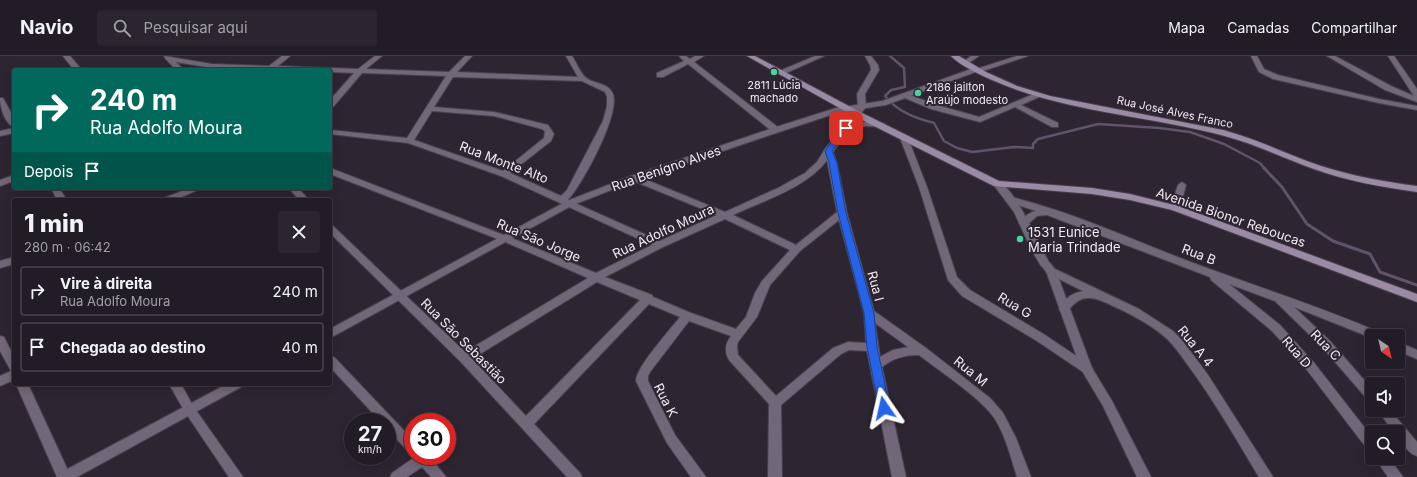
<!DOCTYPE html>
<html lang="pt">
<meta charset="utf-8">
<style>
body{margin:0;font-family:Inter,sans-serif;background:#2a252e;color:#f1f3f6;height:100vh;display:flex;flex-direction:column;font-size:15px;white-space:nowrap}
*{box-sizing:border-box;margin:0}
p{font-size:13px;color:#a2a1a7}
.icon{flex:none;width:22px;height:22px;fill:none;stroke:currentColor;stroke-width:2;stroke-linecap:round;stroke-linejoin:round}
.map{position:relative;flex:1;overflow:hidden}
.drawer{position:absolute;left:12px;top:142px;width:320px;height:188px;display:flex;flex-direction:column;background:#221c26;border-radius:4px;box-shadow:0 2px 10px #0003,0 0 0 1px #3f3a43}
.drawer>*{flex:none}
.banner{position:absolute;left:12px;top:12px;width:320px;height:122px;border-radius:4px;box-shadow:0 2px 10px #0003,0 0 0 1px #3f3a43;background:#00695c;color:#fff;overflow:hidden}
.needle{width:26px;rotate:145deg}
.tools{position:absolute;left:1365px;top:273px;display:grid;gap:8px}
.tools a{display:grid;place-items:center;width:40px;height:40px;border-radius:4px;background:#221c26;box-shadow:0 2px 10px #0003,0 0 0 1px #3f3a43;font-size:20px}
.speed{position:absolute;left:344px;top:357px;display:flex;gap:8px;font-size:20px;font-weight:700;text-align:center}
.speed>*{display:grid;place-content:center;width:52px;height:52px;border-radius:50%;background:#221c26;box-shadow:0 2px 10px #0003,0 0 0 1px #3f3a43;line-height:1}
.speed small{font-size:10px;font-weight:400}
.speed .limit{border:6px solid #d22;background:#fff;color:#111}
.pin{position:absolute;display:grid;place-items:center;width:34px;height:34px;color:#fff;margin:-17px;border-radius:8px;box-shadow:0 2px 6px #0006}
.me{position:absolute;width:44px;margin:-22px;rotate:349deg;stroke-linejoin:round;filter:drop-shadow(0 0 3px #0008)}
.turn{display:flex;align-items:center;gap:14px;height:84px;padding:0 12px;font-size:18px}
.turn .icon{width:52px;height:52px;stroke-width:2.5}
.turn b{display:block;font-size:28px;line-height:34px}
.then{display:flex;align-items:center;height:38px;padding:0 12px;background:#0003;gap:8px;font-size:15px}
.round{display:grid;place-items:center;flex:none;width:42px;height:42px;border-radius:4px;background:#2a252e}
.head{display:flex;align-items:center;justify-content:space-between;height:68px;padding:0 12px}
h1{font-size:24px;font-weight:800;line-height:30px}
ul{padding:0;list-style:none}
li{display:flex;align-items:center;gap:12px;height:50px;margin:0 8px 6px;padding:0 4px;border:2px solid #3f3a43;border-radius:4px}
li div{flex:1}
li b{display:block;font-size:15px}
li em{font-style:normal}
header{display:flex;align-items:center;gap:24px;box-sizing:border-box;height:56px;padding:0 20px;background:#221c26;border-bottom:1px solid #3f3a43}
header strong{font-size:19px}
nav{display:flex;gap:22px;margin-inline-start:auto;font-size:14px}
.search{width:280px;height:36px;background:#2a252e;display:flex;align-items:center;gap:10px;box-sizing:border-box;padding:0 14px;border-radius:4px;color:#a2a1a7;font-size:15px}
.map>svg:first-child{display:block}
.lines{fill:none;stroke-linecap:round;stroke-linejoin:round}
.stream-far1{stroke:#62526a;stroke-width:2.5}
.stream{stroke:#62526a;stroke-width:3}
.minor-casing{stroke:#48424d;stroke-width:2}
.tertiary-casing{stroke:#48424d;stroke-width:2}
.secondary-casing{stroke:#48424d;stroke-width:2}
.minor{fill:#726778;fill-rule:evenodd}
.tertiary{fill:#726778;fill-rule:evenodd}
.secondary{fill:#9b8aa4;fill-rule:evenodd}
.route{fill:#2563eb;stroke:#184099}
.poi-dot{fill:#48d49d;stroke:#2d2632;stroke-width:1.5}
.labels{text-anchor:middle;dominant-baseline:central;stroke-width:4;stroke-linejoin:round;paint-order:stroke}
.far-poi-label{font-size:11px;fill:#f0ebf2;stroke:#2d2632}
.far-street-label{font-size:11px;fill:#f0ebf2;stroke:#2d2632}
.street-label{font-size:13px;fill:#f0ebf2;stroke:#2d2632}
.poi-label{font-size:13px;fill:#f0ebf2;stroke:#2d2632;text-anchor:start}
</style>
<header>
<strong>Navio</strong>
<div class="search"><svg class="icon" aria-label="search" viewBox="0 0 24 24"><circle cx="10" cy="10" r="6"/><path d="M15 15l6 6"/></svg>Pesquisar aqui</div>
<nav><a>Mapa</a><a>Camadas</a><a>Compartilhar</a></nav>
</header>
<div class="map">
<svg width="1417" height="421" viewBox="0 0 1417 421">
<rect width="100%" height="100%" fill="#2d2632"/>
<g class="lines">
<path class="stream-far1" d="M890,0L904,12L905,31L891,34L885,40C898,56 915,62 934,67L944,85L957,92L972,96L1014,91L1033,92V88L1038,83L1098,68L1159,72L1190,76L1224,88L1260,107L1265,113"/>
<polyline class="stream" points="1264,112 1282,131 1307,168 1333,185 1370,198 1380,216 1417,229"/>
<g class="minor-casing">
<g id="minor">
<polygon points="63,0 70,0 82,14 74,14"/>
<path d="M164,0L212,8L269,10L282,0H290L278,10L358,13L375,0H382L366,13L449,16L465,0H472L457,16L578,21L566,0H572C576,6 580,16 585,21C593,28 606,26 612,36C623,54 582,129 568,144L660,185L717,159L631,124L630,122L631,120H637L725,156L778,132L805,117L817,106L825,93L858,50L857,38L871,14L870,9L865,0H871L878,9L879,14L865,38L866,51L853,68C863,66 878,63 886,69L882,71L866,70L849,74L833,96L837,107L847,157L874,255L926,292L990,342L1003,357L1016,382L1031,421H1017C1011,402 1006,381 995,363C981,342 941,316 919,299C904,299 894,302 882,311L906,421H892L867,295L849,294L841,298L781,349L782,421H768L769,348L729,304C724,295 725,288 731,280L689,265L650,316L648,320V325L675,379L706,421H691L667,387L636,325C636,311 670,274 680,261L649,248L534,368L580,417L582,421H567L460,305L330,177V169L333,170L465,296L588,222L503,185L330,118V112L509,181L596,217L652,189L501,120L408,87L330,78V74L407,82L446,20L362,17L333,51H330V44L354,17L330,16V14L212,12L176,6L184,14H176L165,2ZM453,21L582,25L605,36L607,41V50L603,65L567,134L561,140L510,117L551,85L554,78L548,69L494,56L434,51ZM432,55L494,60L542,73L545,75L544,82L503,115L414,84ZM827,104L837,156L796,189L733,159C763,145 808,131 827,104ZM725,163L790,194L762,225L755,237L746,261L736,273L691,257L653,241L652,239L605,221L663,191ZM839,164L864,257L866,287L848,286L833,292L776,340L738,299L737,290L738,286L757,261L770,229L800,195ZM597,226L640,244L526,360L472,303ZM875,267L908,291L893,294L880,301Z"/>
<polygon points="679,0 686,0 690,3 695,0 704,0 694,6 779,72 779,76 773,76 688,8 663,21 657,21 657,17 684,5"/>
<polygon points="815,0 824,0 784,18 778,18 777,16"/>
<polygon points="971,0 979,0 967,8 963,8 963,6"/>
<polygon points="1017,0 1028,0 980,16 974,16 973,14"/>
<polygon points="1251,0 1257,0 1264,13 1278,19 1379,43 1417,50 1417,54 1379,47 1273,23 1259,16"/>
<polygon points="1327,0 1335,0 1391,30 1414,40 1388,0 1394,0 1417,33 1417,46 1385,34"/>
<polygon points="1036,37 1040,39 1039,41 1021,49 1058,67 1058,71 1052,71 1015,51 980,66 931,53 900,40 901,38 907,38 937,49 979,61"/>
<path d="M0,42H3L14,62V71C5,68 0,51 0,42Z"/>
<polygon points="14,72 14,77 0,80 0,75"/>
<polygon points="901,80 904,80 908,82 927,131 957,221 970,234 1045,279 1091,310 1093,313 1091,316 1087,317 1083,316 1037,285 962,240 948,224 919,131 900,82"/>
<polygon points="14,119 14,125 0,130 0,124"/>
<polygon points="1182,126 1186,129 1180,152 1175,155 1172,154 1170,152 1178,129"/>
<polygon points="51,132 59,132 67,144 57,144"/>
<polygon points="190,132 202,132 175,144 162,144 164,142"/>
<polygon points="289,132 298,132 309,144 299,144"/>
<path d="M1011,141C1072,156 1130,183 1188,205C1252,229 1318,250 1381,277L1383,280H1372V282L1294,251L1330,285L1372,333V346L1368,344L1322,291L1275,245L1229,228L1280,269L1315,308L1372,381V395L1368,394L1307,314L1272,275L1211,224L1210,221L1047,159L1037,160L1027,169H1021L1019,167C1023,162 1029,156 1036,155L1008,146L1006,144Z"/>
<polygon points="14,201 14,208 0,212 0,205"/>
<path d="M1045,205L1049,206L1055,213L1139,253L1173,275L1182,284L1208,319L1273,421H1259C1237,385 1216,347 1190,312C1183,302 1175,290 1165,281C1150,268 1131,258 1113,250C1095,241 1081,236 1068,255H1060L1059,252C1065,242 1072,237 1083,235L1047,217L1040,208Z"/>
<polygon points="0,280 4,281 14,301 14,324 0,330 0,320 11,315 0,295"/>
<polygon points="1398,286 1417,294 1417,303 1398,295"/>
<polygon points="330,300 334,301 413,384 413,397 409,396 387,373 387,366 381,366 330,311"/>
<polygon points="16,328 28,328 71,421 57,421"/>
<polygon points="169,328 181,328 193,350 243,421 229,421 185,356"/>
<path d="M1377,354H1390L1417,386V400C1409,398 1398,384 1398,376H1394Z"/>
<polygon points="415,400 429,400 446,421 431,421 422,411 407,421 390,421 392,417 415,401"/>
<polygon points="1375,402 1389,402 1403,421 1388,421"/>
</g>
</g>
<g class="tertiary-casing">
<g id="tertiary">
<polygon points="974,12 980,12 981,14 886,49 840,56 779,76 637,124 573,149 330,282 330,273 567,145 631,120 773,72 836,52 882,45"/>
<path d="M997,125C1015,130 1040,191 1050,208L1049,210H1041L1031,193L1014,156L993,128Z"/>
<polygon points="1051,212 1056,215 1092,312 1112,345 1151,421 1137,421 1103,350 1081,313 1046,215"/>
<polygon points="227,328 243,328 241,331 77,421 58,421 60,417"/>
</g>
</g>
<g class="secondary-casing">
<g id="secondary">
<polygon points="747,0 755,0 858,55 999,125 1092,132 1130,138 1178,150 1417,238 1417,246 1172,154 1130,144 1092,138 994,130 852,59"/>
<path d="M951,0H959L986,16L1017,30L1050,40L1223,74C1257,83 1288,99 1321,110C1352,120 1385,126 1417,130V136C1382,131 1347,125 1314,113C1283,102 1253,87 1221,79C1144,59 1065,56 992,24C979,18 961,10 951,0Z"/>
</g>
</g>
<use href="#minor" class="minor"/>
<use href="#tertiary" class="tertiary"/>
<use href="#secondary" class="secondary"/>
</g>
<polygon class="route" points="843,70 849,70 850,72 832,95 837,107 846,157 874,257 877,291 890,352 888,355 884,356 881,355 879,352 867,291 864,257 838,157 829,107 825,95"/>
<g class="poi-dot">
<circle cx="774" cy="16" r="4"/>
<circle cx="918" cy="37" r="4"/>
<circle cx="1020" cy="183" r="4"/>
</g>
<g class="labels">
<g class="far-poi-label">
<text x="774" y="29">2811 Lúcia<tspan x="774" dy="13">machado</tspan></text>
<text x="926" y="31" text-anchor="start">2186 jailton<tspan x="926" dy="13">Araújo modesto</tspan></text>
</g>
<g class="far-street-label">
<text transform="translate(1175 56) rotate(12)">Rua José Alves Franco</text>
</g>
<g class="street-label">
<text transform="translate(504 106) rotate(21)">Rua Monte Alto</text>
<text transform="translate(666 112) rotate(-19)">Rua Benígno Alves</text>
<text transform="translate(1231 161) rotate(19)">Avenida Bionor Reboucas</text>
<text transform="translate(663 175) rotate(-25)">Rua Adolfo Moura</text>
<text transform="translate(539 184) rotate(23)">Rua São Jorge</text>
<text transform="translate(1199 198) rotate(21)">Rua B</text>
<text transform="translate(876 230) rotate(75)">Rua I</text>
<text transform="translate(1015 249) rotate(31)">Rua G</text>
<text transform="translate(464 285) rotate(45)">Rua São Sebastião</text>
<text transform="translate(1326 289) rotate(46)">Rua C</text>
<text transform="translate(1196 290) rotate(51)">Rua A 4</text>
<text transform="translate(1297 296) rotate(49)">Rua D</text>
<text transform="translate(971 315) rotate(39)">Rua M</text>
<text transform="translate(666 344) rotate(63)">Rua K</text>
</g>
<g class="poi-label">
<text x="1028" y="176">1531 Eunice<tspan x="1028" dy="15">Maria Trindade</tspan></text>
</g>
</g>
</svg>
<div class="tools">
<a><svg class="needle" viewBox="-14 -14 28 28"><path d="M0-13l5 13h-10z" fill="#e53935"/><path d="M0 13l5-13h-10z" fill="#a2a1a7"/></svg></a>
<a><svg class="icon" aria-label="sound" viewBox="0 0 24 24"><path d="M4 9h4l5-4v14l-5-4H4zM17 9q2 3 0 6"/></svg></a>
<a><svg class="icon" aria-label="search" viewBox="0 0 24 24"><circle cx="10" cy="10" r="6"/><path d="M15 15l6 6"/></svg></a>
</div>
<div class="speed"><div>27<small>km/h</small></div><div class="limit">30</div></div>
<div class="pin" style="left:846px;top:72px;background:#d93025"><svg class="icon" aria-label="arrive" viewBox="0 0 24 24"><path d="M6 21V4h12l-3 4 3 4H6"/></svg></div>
<svg class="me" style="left:884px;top:352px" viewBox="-20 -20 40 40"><path d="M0-17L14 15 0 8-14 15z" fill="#2563eb" stroke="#fff" stroke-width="4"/></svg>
<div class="banner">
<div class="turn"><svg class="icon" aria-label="right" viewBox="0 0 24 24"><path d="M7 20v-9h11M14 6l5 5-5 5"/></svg><div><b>240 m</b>Rua Adolfo Moura</div></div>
<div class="then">Depois<svg class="icon" aria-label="arrive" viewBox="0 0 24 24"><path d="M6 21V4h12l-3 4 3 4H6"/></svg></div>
</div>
<section class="drawer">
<div class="head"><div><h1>1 min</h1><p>280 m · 06:42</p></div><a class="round"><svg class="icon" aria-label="close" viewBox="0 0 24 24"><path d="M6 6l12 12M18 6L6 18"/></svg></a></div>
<ul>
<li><svg class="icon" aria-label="right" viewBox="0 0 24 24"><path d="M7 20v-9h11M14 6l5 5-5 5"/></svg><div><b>Vire à direita</b><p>Rua Adolfo Moura</p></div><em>240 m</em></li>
<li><svg class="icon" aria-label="arrive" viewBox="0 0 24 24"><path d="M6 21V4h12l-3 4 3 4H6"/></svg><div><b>Chegada ao destino</b></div><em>40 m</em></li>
</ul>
</section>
</div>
